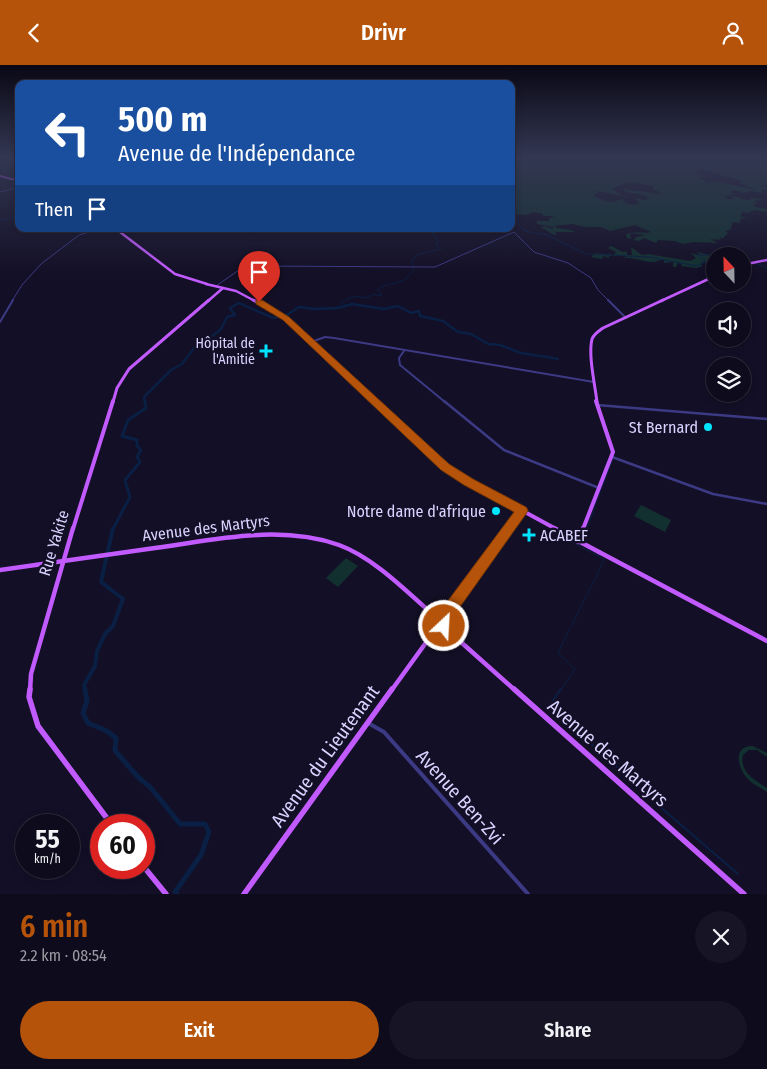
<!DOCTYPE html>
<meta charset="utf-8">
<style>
body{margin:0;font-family:"Fira Sans Condensed",sans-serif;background:#171425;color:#f1f3f6;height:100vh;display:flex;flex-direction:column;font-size:19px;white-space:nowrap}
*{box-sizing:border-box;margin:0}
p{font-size:16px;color:#9b9ba3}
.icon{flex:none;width:28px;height:28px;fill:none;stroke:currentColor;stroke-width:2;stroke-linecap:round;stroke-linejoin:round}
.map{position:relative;height:829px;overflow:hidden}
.side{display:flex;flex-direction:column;background:#0e0b1c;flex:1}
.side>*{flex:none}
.banner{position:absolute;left:15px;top:15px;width:500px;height:152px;border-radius:10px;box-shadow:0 2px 8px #0003,0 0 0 1px #2e2b3b;background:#1a4fa0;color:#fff;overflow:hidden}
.needle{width:32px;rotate:338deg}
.tools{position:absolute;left:706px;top:182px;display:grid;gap:10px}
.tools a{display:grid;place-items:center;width:45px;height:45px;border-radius:50%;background:#0e0b1c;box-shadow:0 2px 8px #0003,0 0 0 1px #2e2b3b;font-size:25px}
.speed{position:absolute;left:15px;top:749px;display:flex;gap:10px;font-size:25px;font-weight:700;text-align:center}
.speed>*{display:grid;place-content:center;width:65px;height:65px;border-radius:50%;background:#0e0b1c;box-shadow:0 2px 8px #0003,0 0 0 1px #2e2b3b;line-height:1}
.speed small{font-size:12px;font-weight:400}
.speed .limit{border:8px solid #d22;background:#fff;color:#111}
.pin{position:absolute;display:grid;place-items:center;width:42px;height:42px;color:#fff;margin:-51px -21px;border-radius:50% 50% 50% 0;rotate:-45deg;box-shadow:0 0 5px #0007}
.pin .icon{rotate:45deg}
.me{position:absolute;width:55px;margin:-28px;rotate:25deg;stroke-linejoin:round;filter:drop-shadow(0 0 4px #0008)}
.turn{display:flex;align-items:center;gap:18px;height:105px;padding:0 20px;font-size:22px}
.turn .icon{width:65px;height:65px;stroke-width:2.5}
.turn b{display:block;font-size:35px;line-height:42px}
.then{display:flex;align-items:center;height:48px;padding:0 20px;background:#0003;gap:10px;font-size:19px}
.round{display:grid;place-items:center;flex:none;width:52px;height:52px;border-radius:26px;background:#171425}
.head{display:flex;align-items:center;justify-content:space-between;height:85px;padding:0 20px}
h1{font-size:30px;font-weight:600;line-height:38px;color:#b45309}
.cta{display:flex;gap:10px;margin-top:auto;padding:10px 20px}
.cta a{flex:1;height:58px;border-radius:30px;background:#b45309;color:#fff;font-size:20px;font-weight:600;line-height:58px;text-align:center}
.cta a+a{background:#171425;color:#f1f3f6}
header{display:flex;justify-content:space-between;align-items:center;height:65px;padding:0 20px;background:#b45309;color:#fff;font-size:22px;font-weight:600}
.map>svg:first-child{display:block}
.green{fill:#12302f;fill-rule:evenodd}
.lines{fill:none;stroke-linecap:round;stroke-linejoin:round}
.stream-far1{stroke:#0a1f44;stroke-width:1}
.stream{stroke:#0a1f44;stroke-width:2}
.river-far3{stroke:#0a1f44;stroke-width:2.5}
.river-far2{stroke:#0a1f44;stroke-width:3}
.river-far1{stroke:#0a1f44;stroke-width:4}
.river{stroke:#0a1f44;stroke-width:5}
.minor-far3{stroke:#3d3a85;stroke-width:1}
.minor-far2{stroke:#3d3a85;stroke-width:2}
.minor-far1{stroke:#3d3a85;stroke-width:2.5}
.minor{stroke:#3d3a85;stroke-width:4}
.major-far5{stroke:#c25bff;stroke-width:2}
.major-far4{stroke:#c25bff;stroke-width:2.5}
.major-far3{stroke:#c25bff;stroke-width:3}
.major-far2{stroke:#c25bff;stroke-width:4}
.major-far1{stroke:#c25bff;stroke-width:4.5}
.major{stroke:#c25bff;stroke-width:5.5}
.route{fill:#b45309;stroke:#753606}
.poi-dot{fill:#00e5ff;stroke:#130f26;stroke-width:2}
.labels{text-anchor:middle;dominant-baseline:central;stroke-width:5;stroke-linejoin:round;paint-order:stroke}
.far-poi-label{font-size:14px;fill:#d9d4ff;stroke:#130f26;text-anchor:end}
.poi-label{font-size:16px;fill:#d9d4ff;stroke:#130f26;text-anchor:end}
.street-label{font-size:16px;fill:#d9d4ff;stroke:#130f26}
.near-street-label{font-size:19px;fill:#d9d4ff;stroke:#130f26}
</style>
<header><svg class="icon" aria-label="back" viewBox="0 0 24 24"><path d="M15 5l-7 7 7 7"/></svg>Drivr<svg class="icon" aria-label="person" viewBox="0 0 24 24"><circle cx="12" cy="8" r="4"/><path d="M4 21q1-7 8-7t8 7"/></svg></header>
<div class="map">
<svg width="767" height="829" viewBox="0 0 767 829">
<rect width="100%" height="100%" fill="#130f26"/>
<g class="green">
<path d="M511,93H767V120H756L767,122V125L762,124V128L751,126L743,128L735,125L731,127L735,130L725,131L728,134H733L731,131L739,132L741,134L751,135L750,132L765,135L755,136L757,139H753L756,142L767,144V147L755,145L748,148L742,147L741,152L748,153L740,154V158L733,157L730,165L725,166L728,168L723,173H719L721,175L710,174L718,178L693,177L683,179L675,176L658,175L656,178L644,173L639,176L634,175L636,172L645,170L630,168L631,174L627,173L626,169C636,166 646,169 651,167L635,160L610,166L601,162H585L572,159L554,161C560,166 568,162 575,167H556V170C549,169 548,164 540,163L545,161L553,164V162L537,159V156H549V154L554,151H543V149L533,147L527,150L511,149ZM702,104L743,116L740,118L756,125L715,116H710L712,119L703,117L707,115L698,114L706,111L694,108ZM628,117L653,121V124L662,129L622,124C628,130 641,127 649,133L644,135L635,133L639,139C631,140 627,140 622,134L612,137L599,134L594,130L598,127L592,125L623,131L612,124Z"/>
<path d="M611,181L623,187L627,186V190H632L631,182L642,190L648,189L690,196L696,193L691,188L698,190L699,189L696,187L717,191H715V200H712L715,203L704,197L701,200L703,201L697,203L681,201L682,199L678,198L676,202H673V197L664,198V195C658,195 657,197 653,197C642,197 633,192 623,193L627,191H609V193L603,191L602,194L591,192L595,188L614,190L616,187L608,183Z"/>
<polygon points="641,440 671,455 665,467 634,451"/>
<polygon points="346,493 358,501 338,522 326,513"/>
<path d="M753,681L767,688V692L757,685H749L743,690C739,707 755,715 767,723V727C761,723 752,719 747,713C737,702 733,680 753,681Z"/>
</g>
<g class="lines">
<g class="stream-far1">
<polyline points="0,104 6,102 8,98 19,98"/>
<polyline points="0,155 19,150"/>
<polyline points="518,158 525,166"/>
<polyline points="525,166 547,170 586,189 649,192 697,201 705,196 698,190 707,190 715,193"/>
<polyline points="755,198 767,203"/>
<polyline points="412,201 413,197 411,196 417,190 441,184 436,180 438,177 436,171 432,169 435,168 433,164"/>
<path d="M337,242C345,234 353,229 365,233L375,229L377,231L382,230L377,225C385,218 392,220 401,216C406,215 410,209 414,205L413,203"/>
<polyline points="595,440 613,394"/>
<polyline points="562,472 604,494 600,503"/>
<polyline points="582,476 595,442"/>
<polyline points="587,530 600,504"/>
<polyline points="572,560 586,531"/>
<polyline points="560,626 575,604 558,588 570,563"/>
</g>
<g class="stream">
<polyline points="561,624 549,641 649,731"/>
<polyline points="651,734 738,809"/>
</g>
<g class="river-far3">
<polyline points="542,291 558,294"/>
<polyline points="145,337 144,332 171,305 182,299 198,278 206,276 221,264 227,252 235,250 230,243 239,238 273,253 285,251 299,242 314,244 338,243 352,239 384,244 398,241 411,248 419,246 420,251 443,256 458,267 471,269 488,279 500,280 521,288 540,291"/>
</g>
<polyline class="river-far2" points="113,464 130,432 125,415 140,397 137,392 141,385 137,381 137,375 122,371 128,355 146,343 145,336"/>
<polyline class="river-far1" points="85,626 84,620 95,601 97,586 105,569 113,561 123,534 101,517 113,463"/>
<polyline class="river" points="85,624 87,636 83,648 88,658 107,666 116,673 115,685 117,688 138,712 151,723 180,759 205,759 209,767 201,790 175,827 177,829"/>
<g class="minor-far3">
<polyline points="0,127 19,122"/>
<polyline points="216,221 239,205 254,201 435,202 514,167 534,187 568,198 591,213 598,225 609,236"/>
<polyline points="12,236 22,220 41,199 79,170 100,164"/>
</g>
<g class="minor-far2">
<polyline points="608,235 626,253"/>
<polyline points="0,257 13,235"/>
<polyline points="311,277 325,272 334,273 594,317"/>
<polyline points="404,286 399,293 400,300 445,337"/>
</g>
<g class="minor-far1">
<polyline points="444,336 504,385 599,423"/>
<polyline points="597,340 767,354"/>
<polyline points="612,392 713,429 767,439"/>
</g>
<polyline class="minor" points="368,658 384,667 528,829"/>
<polyline class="major-far5" points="0,111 19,116"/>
<g class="major-far4">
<polyline points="116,164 175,209 207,219"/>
<polyline points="742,200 767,195"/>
<polyline points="206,219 236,226 255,236"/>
<polyline points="208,236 223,223"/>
<polyline points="661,236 715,211"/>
</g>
<g class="major-far3">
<polyline points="253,235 282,250 375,337"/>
<polyline points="113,337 117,323 129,304 209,235"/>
<path d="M597,337C595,320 588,290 592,274C594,269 599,266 603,263L663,235"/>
</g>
<g class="major-far2">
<polyline points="374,336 448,405 556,464"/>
<polyline points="73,464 113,336"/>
<polyline points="508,464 522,445"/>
<polyline points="583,464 613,387 596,336"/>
</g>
<g class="major-far1">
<polyline points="554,463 599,487"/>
<polyline points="578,477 583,463"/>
<polyline points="599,487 767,576"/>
<path d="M0,505C52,498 103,490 155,483C215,475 279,459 339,480C375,493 410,530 439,555"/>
<polyline points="426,547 436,558"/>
<polyline points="441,555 509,463"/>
<polygon points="441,555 444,559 440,563 436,559"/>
<polyline points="444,558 449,546"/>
<polyline points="444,559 453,570 516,626"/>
<polyline points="441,563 453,570"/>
<polyline points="431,571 436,559"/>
<polyline points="30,626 31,609 73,463"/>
<polyline points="391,626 430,572 439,563"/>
</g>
<g class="major">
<polyline points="30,624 29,632 38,661 112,760"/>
<polyline points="514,624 744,829"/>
<polyline points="144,802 166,829"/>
<polyline points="244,829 392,624"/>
</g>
</g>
<linearGradient id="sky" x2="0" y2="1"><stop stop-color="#0a0815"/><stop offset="0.44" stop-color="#333752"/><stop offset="1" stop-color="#333752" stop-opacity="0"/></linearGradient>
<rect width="767" height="209" fill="url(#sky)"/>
<polygon class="route" points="256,235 262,235 289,252 449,399 473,414 526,442 528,445 526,449 455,549 449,566 444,568 439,566 436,561 444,541 514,447 464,420 441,405 283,255 256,239"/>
<g class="poi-dot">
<path d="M263.5 278.5h5v5h5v5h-5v5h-5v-5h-5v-5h5z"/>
<circle cx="708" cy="362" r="5"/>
<circle cx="496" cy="446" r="5"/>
<path d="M526.5 462.5h5v5h5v5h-5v5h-5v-5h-5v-5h5z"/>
</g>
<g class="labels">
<g class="far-poi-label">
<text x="255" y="278">Hôpital de<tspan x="255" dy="16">l'Amitié</tspan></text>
</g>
<g class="poi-label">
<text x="698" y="362">St Bernard</text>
<text x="486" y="446">Notre dame d'afrique</text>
<text x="540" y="470" text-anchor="start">ACABEF</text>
</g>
<g class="street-label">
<text transform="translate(206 463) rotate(-7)">Avenue des Martyrs</text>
<text transform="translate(54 478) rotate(-73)">Rue Yakite</text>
</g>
<g class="near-street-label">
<text transform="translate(608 688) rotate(41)">Avenue des Martyrs</text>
<text transform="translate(325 691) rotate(-54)">Avenue du Lieutenant</text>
<text transform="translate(460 732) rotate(48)">Avenue Ben-Zvi</text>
</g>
</g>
</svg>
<div class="tools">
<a><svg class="needle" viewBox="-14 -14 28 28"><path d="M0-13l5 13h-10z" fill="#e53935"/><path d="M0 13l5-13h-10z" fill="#9b9ba3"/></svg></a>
<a><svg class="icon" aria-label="sound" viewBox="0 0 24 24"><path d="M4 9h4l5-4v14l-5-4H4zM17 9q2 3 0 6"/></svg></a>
<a><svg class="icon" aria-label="layers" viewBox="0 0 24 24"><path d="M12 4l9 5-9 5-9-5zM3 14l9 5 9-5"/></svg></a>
</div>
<div class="speed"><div>55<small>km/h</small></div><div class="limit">60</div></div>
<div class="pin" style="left:259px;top:237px;background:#d93025"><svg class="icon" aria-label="arrive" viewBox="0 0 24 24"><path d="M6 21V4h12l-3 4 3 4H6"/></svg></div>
<svg class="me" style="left:444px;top:561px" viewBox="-20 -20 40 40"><circle r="17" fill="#b45309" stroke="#fff" stroke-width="3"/><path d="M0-11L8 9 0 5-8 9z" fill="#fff"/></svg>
<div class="banner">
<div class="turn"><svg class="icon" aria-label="left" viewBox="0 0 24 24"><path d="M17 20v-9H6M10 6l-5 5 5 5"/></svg><div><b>500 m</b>Avenue de l'Indépendance</div></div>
<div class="then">Then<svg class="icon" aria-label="arrive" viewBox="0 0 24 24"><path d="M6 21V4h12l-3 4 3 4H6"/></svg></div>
</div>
</div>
<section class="side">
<div class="head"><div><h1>6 min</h1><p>2.2 km · 08:54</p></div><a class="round"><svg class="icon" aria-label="close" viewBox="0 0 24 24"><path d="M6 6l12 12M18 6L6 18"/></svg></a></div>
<div class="cta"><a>Exit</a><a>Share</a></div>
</section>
